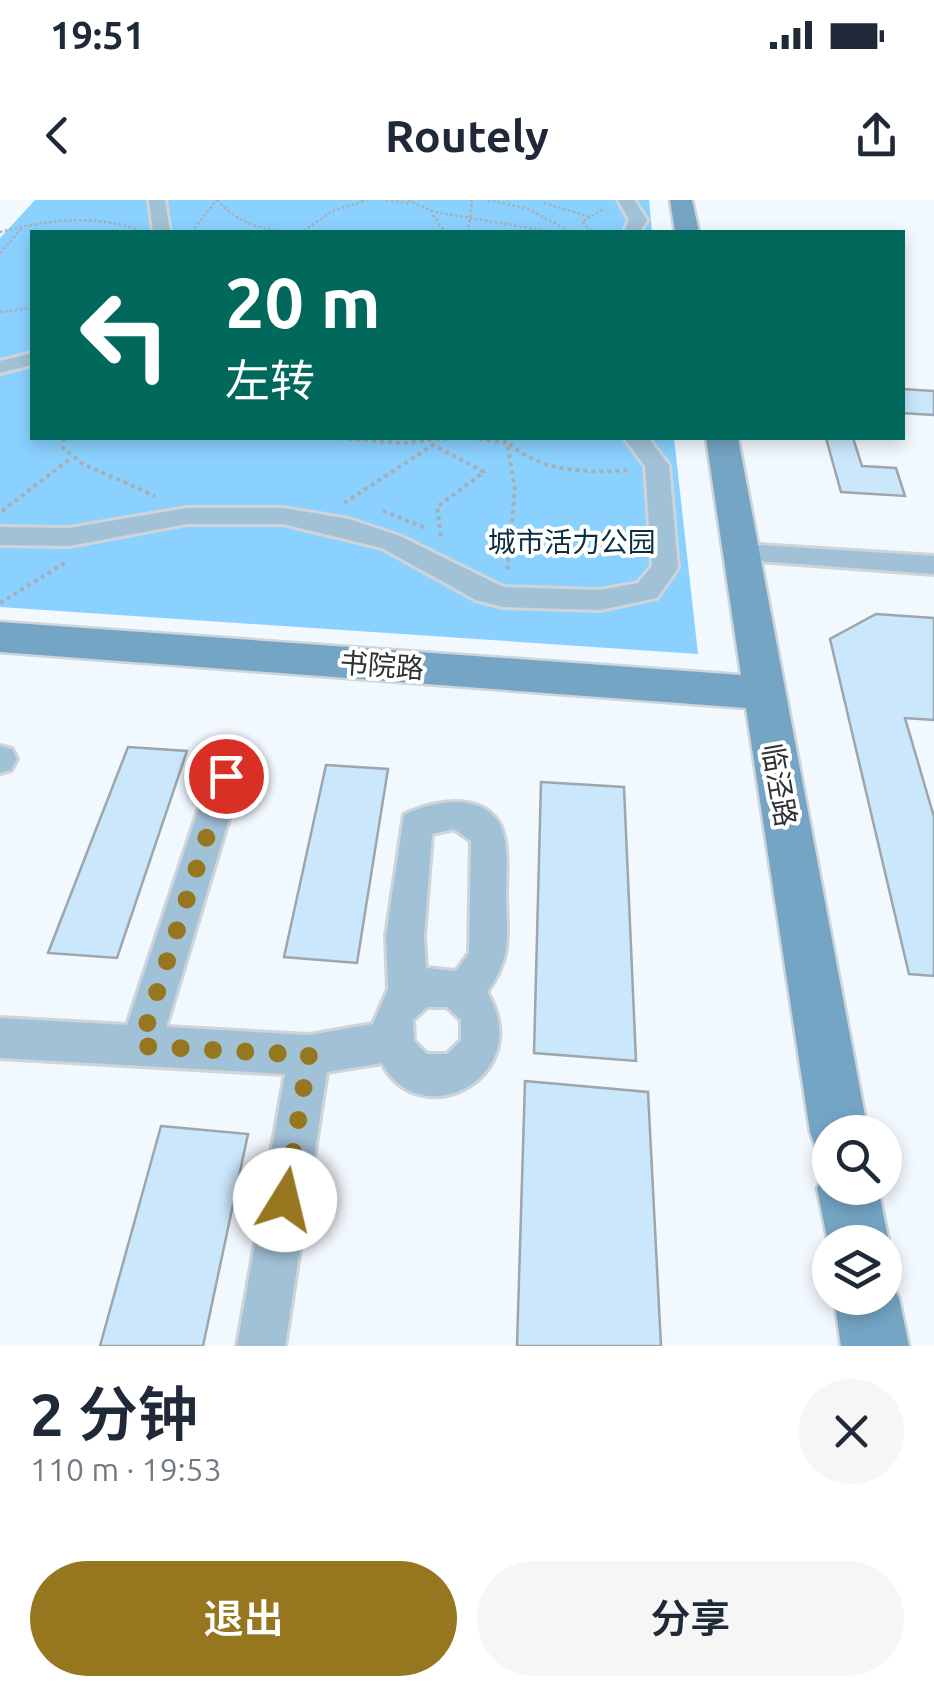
<!DOCTYPE html>
<html lang="zh">
<meta charset="utf-8">
<style>
body{margin:0;font-family:Ubuntu,"Noto Sans SC",sans-serif;background:#f6f6f7;color:#1f2937;height:100vh;display:flex;flex-direction:column;font-size:38px;white-space:nowrap}
*{box-sizing:border-box;margin:0}
p{font-size:32px;color:#747a83}
.icon{flex:none;width:55px;height:55px;fill:none;stroke:currentColor;stroke-width:2;stroke-linecap:round;stroke-linejoin:round}
.map{position:relative;height:1146px;overflow:hidden}
.side{display:flex;flex-direction:column;background:#fff;flex:1}
.side>*{flex:none}
.top-card{position:absolute;left:30px;top:30px;width:875px;height:210px;border-radius:0px;box-shadow:0 5px 15px #0003;background:#00695c;color:#fff;overflow:hidden}
.tools{position:absolute;left:812px;top:915px;display:grid;gap:20px}
.tools a{display:grid;place-items:center;width:90px;height:90px;border-radius:50%;background:#fff;box-shadow:0 5px 15px #0003;font-size:50px}
.pin{position:absolute;display:grid;place-items:center;width:85px;height:85px;color:#fff;margin:-42px;border:5px solid #fff;border-radius:50%;box-shadow:0 2px 10px #0007}
.me{position:absolute;width:110px;margin:-55px;rotate:9deg;stroke-linejoin:round;filter:drop-shadow(0 0 8px #0008)}
.turn{display:flex;align-items:center;gap:35px;height:210px;padding:0 30px;font-size:45px}
.turn .icon{width:130px;height:130px;stroke-width:2.5}
.turn b{display:block;font-size:70px;line-height:85px}
.round{display:grid;place-items:center;flex:none;width:105px;height:105px;border-radius:52px;background:#f6f6f7}
.summary{display:flex;align-items:center;justify-content:space-between;height:170px;padding:0 30px}
h1{font-size:60px;font-weight:600;line-height:75px}
.button{display:flex;gap:20px;margin-top:auto;padding:20px 30px}
.button a{flex:1;height:115px;border-radius:60px;background:#96771f;color:#fff;font-size:40px;font-weight:600;line-height:115px;text-align:center}
.button a+a{background:#f6f6f7;color:#1f2937}
.status{display:flex;justify-content:space-between;align-items:center;height:70px;padding:0 50px;background:#fff;direction:ltr}
.status svg{height:28px;fill:currentColor}
header{display:flex;justify-content:space-between;align-items:center;height:130px;padding:0 30px;background:#fff;font-size:45px;font-weight:600}
.map>svg:first-child{display:block}
.green{fill:#8ad1ff}
.building{fill:#cae7fb;stroke:#9da6ac;stroke-width:2.5}
.lines{fill:none;stroke-linecap:round;stroke-linejoin:round}
.street-casing{stroke:#ced4da;stroke-width:6}
.secondary-casing{stroke:#ced4da;stroke-width:5}
.path-far1{stroke:#a9aeb3;stroke-width:2.5;stroke-dasharray:2.5 2.5;stroke-linecap:butt}
.path{stroke:#a9aeb3;stroke-width:4;stroke-dasharray:4 4;stroke-linecap:butt}
.street{fill:#a1c1d7;fill-rule:evenodd}
.secondary{fill:#75a5c5;fill-rule:evenodd}
.route{stroke:#96771f;stroke-width:18;stroke-dasharray:0 32.4}
.labels{text-anchor:middle;dominant-baseline:central;stroke-width:8;stroke-linejoin:round;paint-order:stroke}
.park-label{font-size:28px;fill:#0b2e42;stroke:#fff}
.street-label{font-size:28px;fill:#2f3235;stroke:#fff}
</style>
<div class="status"><b>19:51</b><svg viewBox="0 0 49 12"><path d="M0 12V9h3v3zM5 12V6h3v6zM10 12V3h3v9zM15 12V0h3v12zM26 1h20v11H26zM47 4h2v5h-2z"/></svg></div>
<header><svg class="icon" aria-label="back" viewBox="0 0 24 24"><path d="M15 5l-7 7 7 7"/></svg>Routely<svg class="icon" aria-label="share" viewBox="0 0 24 24"><path d="M12 15V3M7 8l5-5 5 5M5 13v7h14v-7"/></svg></header>
<div class="map">
<svg width="934" height="1146" viewBox="0 0 934 1146">
<rect width="100%" height="100%" fill="#f1f8fe"/>
<polygon class="green" points="35,0 649,0 652,32 32,32 32,238 674,238 698,454 0,407 0,38"/>
<g class="building">
<polygon points="902,189 934,191 934,215 902,213"/>
<polygon points="826,238 853,238 862,266 896,268 905,296 841,292"/>
<polygon points="876,414 934,418 934,520 905,518 934,617 934,776 909,774 830,439"/>
<polygon points="128,547 187,551 117,758 48,753"/>
<polygon points="326,565 388,569 357,763 284,757"/>
<polygon points="541,582 624,587 636,861 534,853"/>
<polygon points="525,881 648,892 661,1146 517,1146"/>
<polygon points="161,926 248,934 203,1146 100,1146"/>
</g>
<g class="lines">
<g class="street-casing">
<g id="street">
<polygon points="149,0 165,0 170,32 153,32"/>
<polygon points="618,0 634,0 647,20 640,32 624,32 629,20"/>
<polygon points="32,153 32,165 0,173 0,161"/>
<polygon points="624,238 648,238 669,265 678,368 657,398 600,410 503,407 476,400 382,348 283,324 187,324 69,346 0,345 0,327 69,328 187,308 283,308 349,319 400,336 503,387 600,390 638,383 652,366 645,266"/>
<polygon points="742,344 934,356 934,374 733,359 729,353 733,347"/>
<polygon points="0,546 12,549 17,559 11,570 0,573"/>
<path d="M226,561L238,565L242,575L166,827L309,835L373,824L388,789L386,736L404,615C437,598 497,590 505,641C508,659 506,678 506,696C507,736 512,757 487,792C537,876 421,937 382,863L327,872L285,1146H237L285,874L0,858V818L127,825L210,575L214,565ZM454,629L471,641L469,753L456,771L426,768L424,736L432,634ZM427,807H447L461,820V840L447,854H427L414,841L413,820Z"/>
</g>
</g>
<g class="secondary-casing">
<g id="secondary">
<polygon points="670,0 692,0 699,32 675,32"/>
<polygon points="706,238 738,238 868,932 830,932 830,958 818,953 810,932 746,508 0,452 0,422 741,475"/>
<polygon points="830,965 830,988 878,988 889,1042 885,1051 885,1042 830,1042 830,1053 817,988"/>
<polygon points="885,1073 899,1098 909,1146 841,1146 834,1098 885,1098"/>
</g>
</g>
<g class="path-far1">
<path d="M217,0C240,26 270,33 304,31"/>
<polyline points="386,0 410,4"/>
<polyline points="408,0 435,12 553,32"/>
<polyline points="488,0 528,9 571,32"/>
<polyline points="544,3 590,17 605,8"/>
<polyline points="433,15 445,32"/>
<polyline points="590,17 582,22 592,32"/>
<polyline points="304,31 332,11 367,0"/>
<path d="M0,32C47,20 92,14 139,30"/>
<polyline points="191,32 217,0"/>
<polyline points="468,32 472,0"/>
<polyline points="0,53 23,27"/>
<polyline points="0,112 32,108"/>
</g>
<g class="path">
<polyline points="64,238 63,248 83,264 155,296"/>
<polyline points="340,238 400,243 454,238"/>
<polyline points="471,238 507,243 515,289 507,372"/>
<path d="M504,238C536,273 586,273 631,270"/>
<polyline points="344,303 433,245 484,272 437,307 441,337"/>
<polyline points="2,311 71,258"/>
<polyline points="383,311 428,329"/>
<polyline points="0,403 66,362"/>
</g>
<use href="#street" class="street"/>
<use href="#secondary" class="secondary"/>
</g>
<g class="lines">
<polyline class="route" points="226,576 140,846 309,855 285,1000"/>
</g>
<g class="labels">
<g class="park-label">
<text x="572" y="341">城市活力公园</text>
</g>
<g class="street-label">
<text transform="translate(382 465) rotate(4)">书院路</text>
<text transform="translate(780 585) rotate(80)">临泾路</text>
</g>
</g>
</svg>
<div class="tools">
<a><svg class="icon" aria-label="search" viewBox="0 0 24 24"><circle cx="10" cy="10" r="6"/><path d="M15 15l6 6"/></svg></a>
<a><svg class="icon" aria-label="layers" viewBox="0 0 24 24"><path d="M12 4l9 5-9 5-9-5zM3 14l9 5 9-5"/></svg></a>
</div>
<div class="pin" style="left:226px;top:576px;background:#d93025"><svg class="icon" aria-label="arrive" viewBox="0 0 24 24"><path d="M6 21V4h12l-3 4 3 4H6"/></svg></div>
<svg class="me" style="left:285px;top:1000px" viewBox="-20 -20 40 40"><circle r="19" fill="#fff"/><path d="M0-13L10 11 0 6-10 11z" fill="#96771f"/></svg>
<div class="top-card">
<div class="turn"><svg class="icon" aria-label="left" viewBox="0 0 24 24"><path d="M17 20v-9H6M10 6l-5 5 5 5"/></svg><div><b>20 m</b>左转</div></div>
</div>
</div>
<section class="side">
<div class="summary"><div><h1>2 分钟</h1><p>110 m · 19:53</p></div><a class="round"><svg class="icon" aria-label="close" viewBox="0 0 24 24"><path d="M6 6l12 12M18 6L6 18"/></svg></a></div>
<div class="button"><a>退出</a><a>分享</a></div>
</section>
